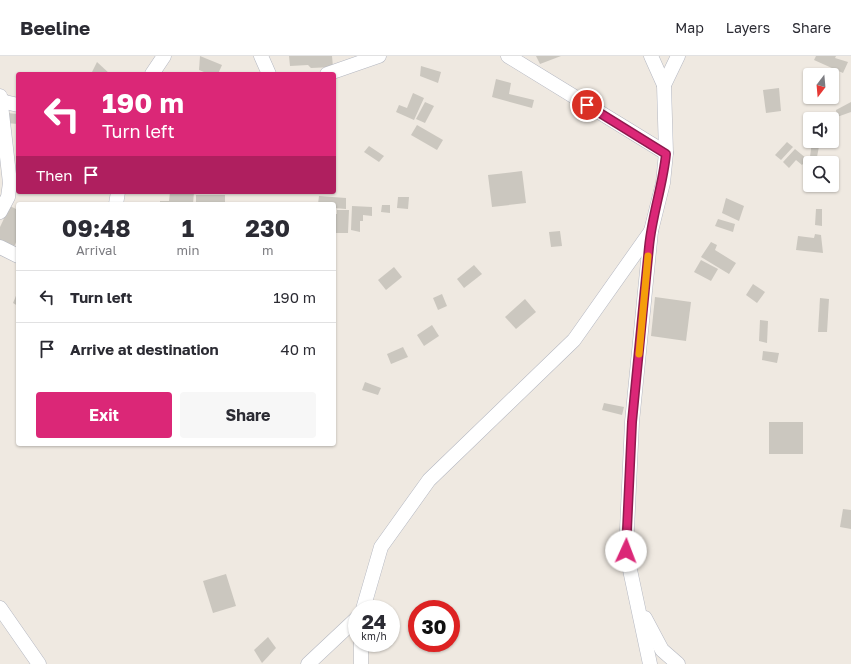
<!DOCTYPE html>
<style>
body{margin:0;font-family:"Golos Text",sans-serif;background:#f7f7f7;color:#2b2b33;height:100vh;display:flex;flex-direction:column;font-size:15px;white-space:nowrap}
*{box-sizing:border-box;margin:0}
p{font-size:13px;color:#7c7c81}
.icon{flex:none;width:22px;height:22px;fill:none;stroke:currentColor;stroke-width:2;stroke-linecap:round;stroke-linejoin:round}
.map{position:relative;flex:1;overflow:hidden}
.panel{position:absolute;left:16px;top:146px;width:320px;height:244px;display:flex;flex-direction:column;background:#fff;border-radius:4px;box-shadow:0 1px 3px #0004}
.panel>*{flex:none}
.top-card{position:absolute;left:16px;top:16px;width:320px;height:122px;border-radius:4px;box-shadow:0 1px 3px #0004;background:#db2777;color:#fff;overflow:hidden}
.needle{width:26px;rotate:196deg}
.fabs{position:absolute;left:803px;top:12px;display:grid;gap:8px}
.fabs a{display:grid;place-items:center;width:36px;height:36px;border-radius:4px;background:#fff;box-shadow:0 1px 3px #0004;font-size:20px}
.speed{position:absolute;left:348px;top:544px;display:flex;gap:8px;font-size:20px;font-weight:700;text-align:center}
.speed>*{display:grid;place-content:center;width:52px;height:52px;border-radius:50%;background:#fff;box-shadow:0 1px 3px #0004;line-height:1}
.speed small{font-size:10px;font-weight:400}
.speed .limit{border:6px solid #d22;background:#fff;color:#111}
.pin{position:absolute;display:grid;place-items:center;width:34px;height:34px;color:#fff;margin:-17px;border:2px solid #fff;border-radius:50%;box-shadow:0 1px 4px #0007}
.me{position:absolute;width:44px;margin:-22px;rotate:2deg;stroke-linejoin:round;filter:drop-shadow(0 0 3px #0008)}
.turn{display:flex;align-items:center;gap:14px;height:84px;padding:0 20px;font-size:18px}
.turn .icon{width:52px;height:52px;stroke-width:2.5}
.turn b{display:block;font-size:28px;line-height:34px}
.then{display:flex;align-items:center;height:38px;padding:0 20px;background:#0003;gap:8px;font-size:15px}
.eta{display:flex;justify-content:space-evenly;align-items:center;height:68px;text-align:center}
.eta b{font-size:24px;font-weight:700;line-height:28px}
.primary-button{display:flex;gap:8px;margin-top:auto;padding:8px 20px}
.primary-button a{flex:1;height:46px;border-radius:4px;background:#db2777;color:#fff;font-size:16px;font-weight:700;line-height:46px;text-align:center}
.primary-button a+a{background:#f7f7f7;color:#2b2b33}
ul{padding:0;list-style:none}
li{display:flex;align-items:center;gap:12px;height:52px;padding:0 20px;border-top:1px solid #e1e1e2}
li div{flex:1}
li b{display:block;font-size:15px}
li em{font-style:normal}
header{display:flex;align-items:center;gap:24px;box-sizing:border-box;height:56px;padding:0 20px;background:#fff;border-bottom:1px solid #e1e1e2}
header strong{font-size:19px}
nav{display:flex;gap:22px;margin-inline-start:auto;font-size:14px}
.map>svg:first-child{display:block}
.building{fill:#cbc7bf}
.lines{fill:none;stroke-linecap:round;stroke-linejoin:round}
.minor-casing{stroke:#b4b7c1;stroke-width:15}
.minor{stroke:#fff;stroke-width:14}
.route-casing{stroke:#8e194d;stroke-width:10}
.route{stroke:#db2777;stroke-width:7}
.slow{stroke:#f59e0b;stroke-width:7}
</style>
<header>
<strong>Beeline</strong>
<nav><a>Map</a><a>Layers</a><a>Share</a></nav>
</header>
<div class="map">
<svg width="851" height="608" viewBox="0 0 851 608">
<rect width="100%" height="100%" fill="#efe9e1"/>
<g class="building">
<polygon points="200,0 222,9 218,18 209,18 199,14"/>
<polygon points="289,0 332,0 333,11 311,12 308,9 290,10"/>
<polygon points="536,0 561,0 540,8"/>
<polygon points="816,0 836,0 835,2 848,6 843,17 814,4"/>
<polygon points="97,6 110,18 91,18"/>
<polygon points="421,10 441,16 438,27 420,20"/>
<polygon points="496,23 511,27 509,38 534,44 532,52 492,41"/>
<polygon points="779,32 781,55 766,57 763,34"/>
<polygon points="413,37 424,42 414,64 396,56 399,49 407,52"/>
<polygon points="425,46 434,50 425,67 416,63"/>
<polygon points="851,46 851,56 837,61 836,54"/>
<polygon points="7,57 18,58 18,68 6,67"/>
<polygon points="417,69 443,84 437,94 411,79"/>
<polygon points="812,85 820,85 817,101 810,101"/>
<polygon points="787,86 793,91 781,104 775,99"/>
<polygon points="369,90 384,100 379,106 364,96"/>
<polygon points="795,93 807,103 802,109 796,104 789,112 783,106"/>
<polygon points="522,115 526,147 492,151 488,119"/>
<polygon points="170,136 194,136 193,148 160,148 160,145 169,145"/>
<rect x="196" y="139" width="29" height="9"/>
<polygon points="319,140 346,142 346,153 334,152 334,148 318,148"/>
<polygon points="398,141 409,141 408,153 397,152"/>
<polygon points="726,142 744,150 739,165 722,157"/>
<polygon points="382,149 390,149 390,157 381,156"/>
<polygon points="10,150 18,154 18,182 12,195 0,189 0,171"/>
<polygon points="352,150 372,151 372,160 363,159 363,165 360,165 360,176 351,174"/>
<polygon points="816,153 822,153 822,170 815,169"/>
<polygon points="337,154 349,154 348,177 334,177 334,158 337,158"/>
<polygon points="718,163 735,168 733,176 715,170"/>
<polygon points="560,175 562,190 551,191 549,176"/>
<polygon points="815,178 821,179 823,197 796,194 798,180 814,182"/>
<polygon points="711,186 717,189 715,194 736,207 729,218 701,201"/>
<polygon points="701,204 718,213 711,225 694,216"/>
<polygon points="474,209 482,218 464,232 457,223"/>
<polygon points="394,211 402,221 386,234 378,224"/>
<polygon points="753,228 765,236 757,247 746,239"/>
<polygon points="18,235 18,250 13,247"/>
<polygon points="442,238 447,250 438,254 433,242"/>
<polygon points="655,241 691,246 686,285 651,280"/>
<polygon points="820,242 829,243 827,276 818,276"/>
<polygon points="525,243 536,256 516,273 505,261"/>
<polygon points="760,264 768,265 767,287 759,285"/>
<polygon points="432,269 439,280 424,290 417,279"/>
<polygon points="403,291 408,301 391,308 387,298"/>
<polygon points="763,295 779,297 777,307 762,304"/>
<polygon points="365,326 381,332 378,339 362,334"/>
<polygon points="604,347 624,351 622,359 602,354"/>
<rect x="769" y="366" width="34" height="32"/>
<polygon points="843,453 851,454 851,473 840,471"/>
<polygon points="226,518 236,550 213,557 203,525"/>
<polygon points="268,581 276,592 262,607 254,594"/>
</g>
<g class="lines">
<g class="minor-casing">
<g id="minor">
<polyline points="261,0 269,18"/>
<polyline points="508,0 666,97"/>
<polyline points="651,0 664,29"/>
<polyline points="152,18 164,0"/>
<polyline points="327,18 379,0"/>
<polyline points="0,40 10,127 8,141 0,156"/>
<polyline points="1,43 5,46 18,49"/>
<polyline points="116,148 118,136"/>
<polyline points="0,191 18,200"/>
<polyline points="0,552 39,608"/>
<polyline points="363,553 381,491 429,424 574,284 651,175"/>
<polyline points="645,562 662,594 678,608"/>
<polyline points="361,587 361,608"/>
<polyline points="308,608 357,562"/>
<polyline points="650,608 626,495 632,366 651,175 663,127 666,97 664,29 678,0"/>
</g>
</g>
<use href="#minor" class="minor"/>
</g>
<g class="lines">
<g class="route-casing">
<path id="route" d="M587,49L666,98C663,129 652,159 649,191L632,366L626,495"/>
</g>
<use href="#route" class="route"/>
<polyline class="slow" points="639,298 648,200"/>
</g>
</svg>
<div class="fabs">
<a><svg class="needle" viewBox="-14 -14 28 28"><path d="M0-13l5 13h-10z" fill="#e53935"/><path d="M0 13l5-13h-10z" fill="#7c7c81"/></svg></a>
<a><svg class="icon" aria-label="sound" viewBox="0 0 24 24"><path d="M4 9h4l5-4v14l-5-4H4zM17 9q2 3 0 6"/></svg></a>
<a><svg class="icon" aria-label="search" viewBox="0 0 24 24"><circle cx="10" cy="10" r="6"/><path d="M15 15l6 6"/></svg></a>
</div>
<div class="speed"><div>24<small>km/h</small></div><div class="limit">30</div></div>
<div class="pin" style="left:587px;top:49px;background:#d93025"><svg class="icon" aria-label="arrive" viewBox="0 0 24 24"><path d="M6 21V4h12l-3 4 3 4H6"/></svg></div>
<svg class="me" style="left:626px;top:495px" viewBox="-20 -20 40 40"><circle r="19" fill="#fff"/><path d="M0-13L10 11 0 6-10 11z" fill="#db2777"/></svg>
<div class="top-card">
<div class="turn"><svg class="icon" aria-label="left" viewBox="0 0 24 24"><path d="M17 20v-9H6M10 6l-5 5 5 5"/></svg><div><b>190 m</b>Turn left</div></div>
<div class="then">Then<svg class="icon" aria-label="arrive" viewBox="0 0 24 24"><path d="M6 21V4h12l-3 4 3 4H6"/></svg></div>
</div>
<section class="panel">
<div class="eta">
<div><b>09:48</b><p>Arrival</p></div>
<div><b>1</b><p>min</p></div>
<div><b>230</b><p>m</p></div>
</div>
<ul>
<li><svg class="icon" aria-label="left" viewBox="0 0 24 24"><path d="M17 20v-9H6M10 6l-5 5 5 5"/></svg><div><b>Turn left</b></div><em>190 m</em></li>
<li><svg class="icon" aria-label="arrive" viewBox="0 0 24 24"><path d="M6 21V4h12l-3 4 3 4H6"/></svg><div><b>Arrive at destination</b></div><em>40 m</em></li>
</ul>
<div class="primary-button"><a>Exit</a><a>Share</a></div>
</section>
</div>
